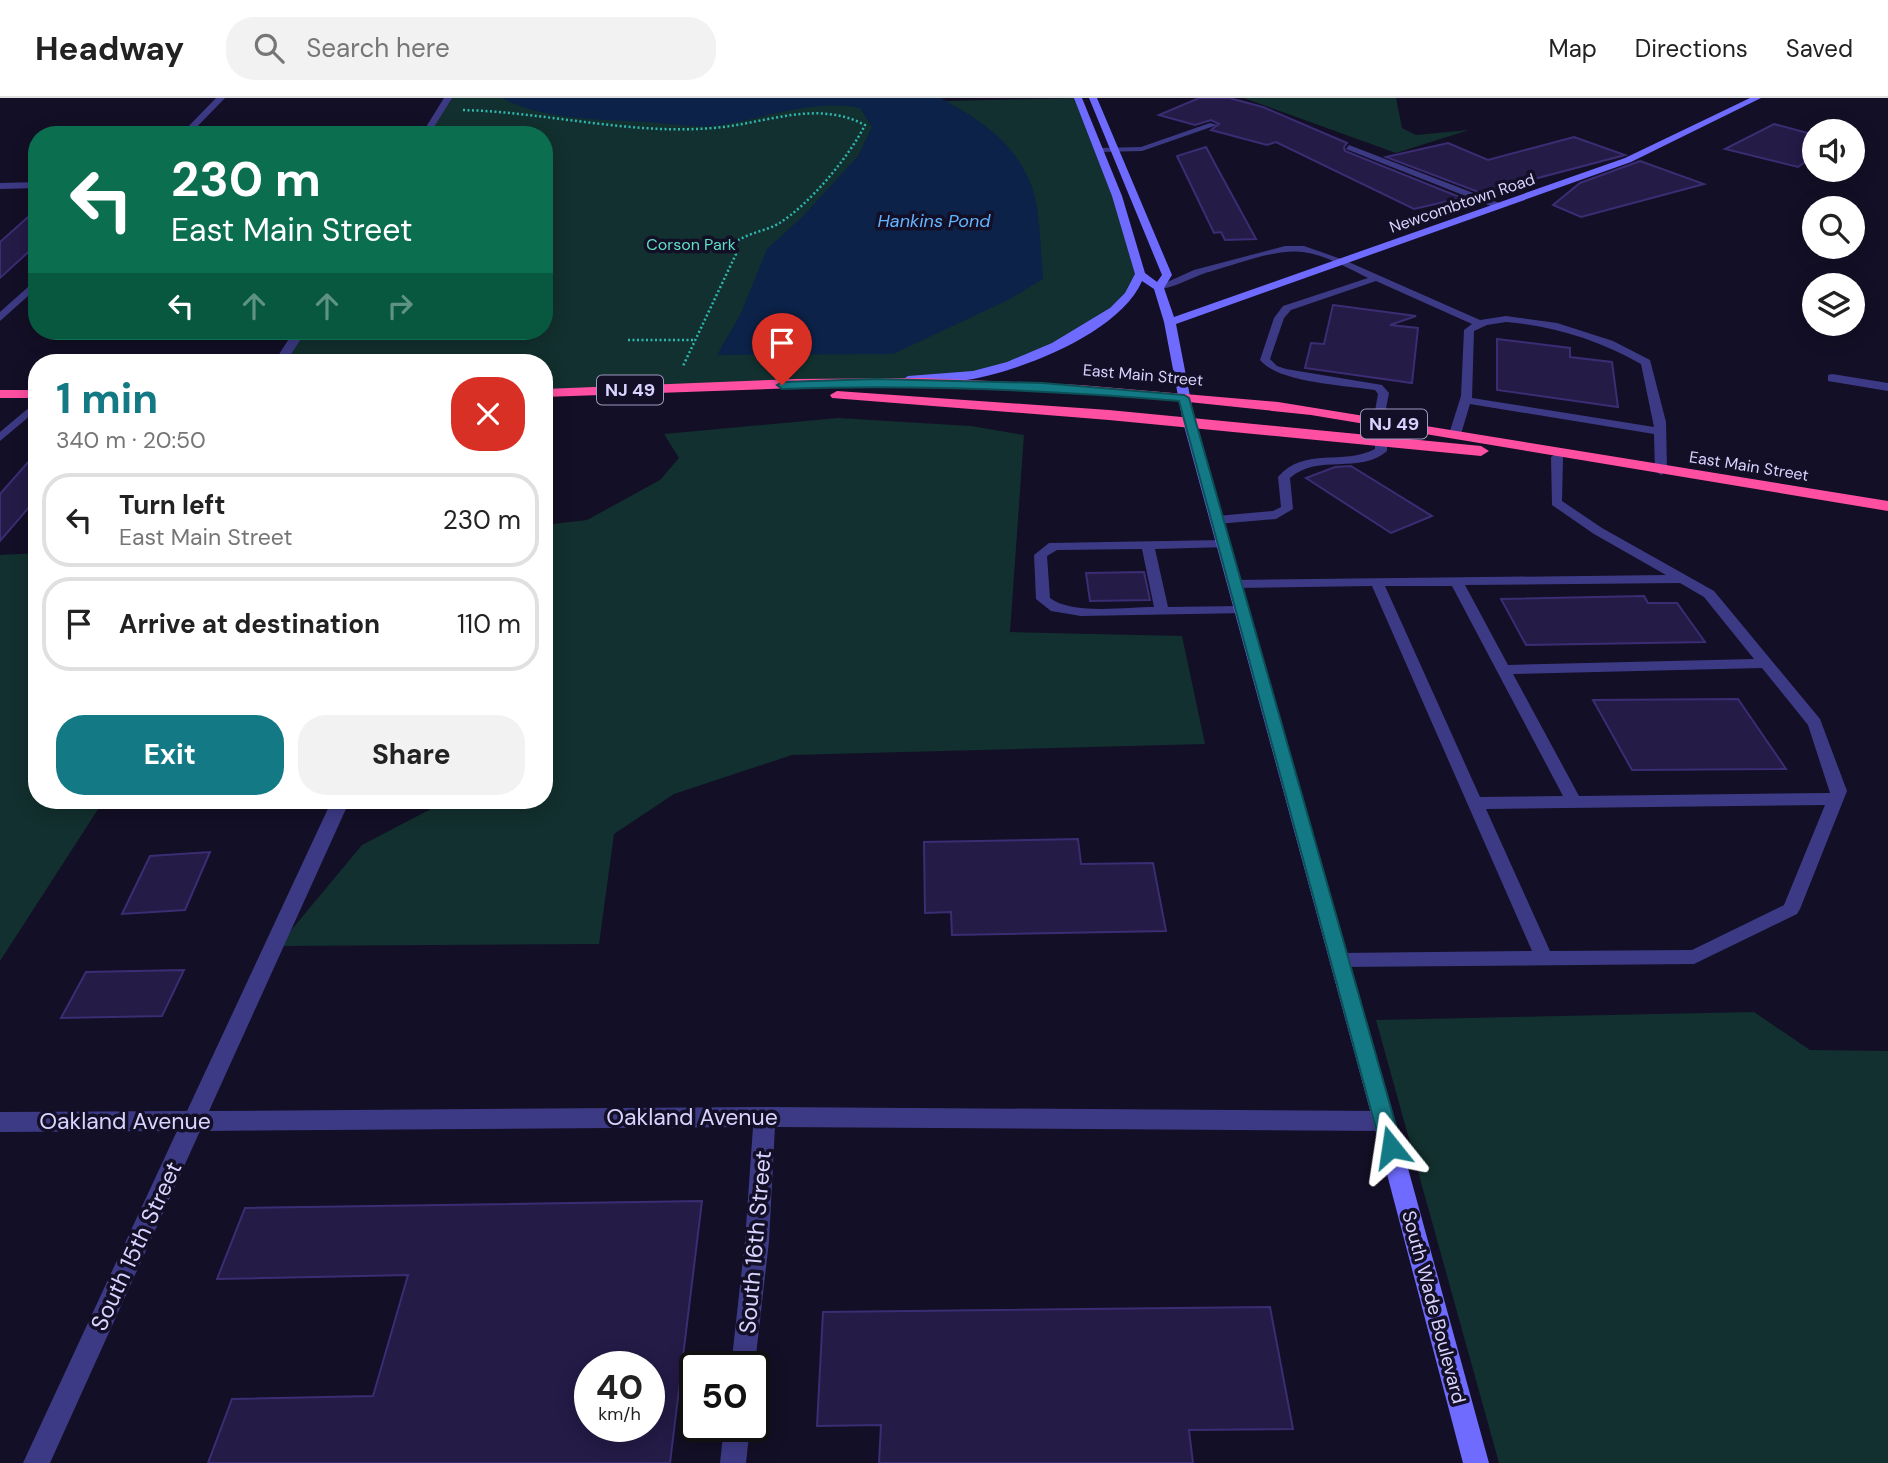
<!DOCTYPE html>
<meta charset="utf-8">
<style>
body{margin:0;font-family:"DM Sans",sans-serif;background:#f2f2f2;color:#222;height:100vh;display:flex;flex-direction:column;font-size:26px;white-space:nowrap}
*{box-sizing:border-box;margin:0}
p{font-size:23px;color:#767676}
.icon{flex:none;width:38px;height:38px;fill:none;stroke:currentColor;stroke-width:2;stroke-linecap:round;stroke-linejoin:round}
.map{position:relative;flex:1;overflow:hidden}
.details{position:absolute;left:28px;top:256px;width:525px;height:455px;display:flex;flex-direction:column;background:#fff;border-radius:28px;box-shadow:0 4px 18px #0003}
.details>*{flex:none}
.banner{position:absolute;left:28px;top:28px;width:525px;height:214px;border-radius:28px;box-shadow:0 4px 18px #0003;background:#0b6e4f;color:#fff;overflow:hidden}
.fabs{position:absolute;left:1802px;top:21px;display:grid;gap:14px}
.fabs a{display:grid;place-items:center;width:63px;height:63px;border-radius:50%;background:#fff;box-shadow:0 4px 18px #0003;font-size:35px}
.speed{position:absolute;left:574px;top:1253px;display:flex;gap:14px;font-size:35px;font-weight:700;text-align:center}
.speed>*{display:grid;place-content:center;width:91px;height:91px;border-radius:50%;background:#fff;box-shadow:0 4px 18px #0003;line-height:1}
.speed small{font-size:18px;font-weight:400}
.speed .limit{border:4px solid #111;border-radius:10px;background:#fff;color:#111}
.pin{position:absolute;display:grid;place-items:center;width:60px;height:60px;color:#fff;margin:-72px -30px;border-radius:50% 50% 50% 0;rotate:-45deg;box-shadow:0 0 7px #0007}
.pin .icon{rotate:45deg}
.me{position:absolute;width:77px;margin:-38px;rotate:345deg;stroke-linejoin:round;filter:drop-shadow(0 0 5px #0008)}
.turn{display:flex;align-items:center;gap:24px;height:147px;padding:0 28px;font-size:32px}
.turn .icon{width:91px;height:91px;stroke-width:2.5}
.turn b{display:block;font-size:49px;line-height:60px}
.lanes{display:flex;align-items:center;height:66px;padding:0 28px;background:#0003;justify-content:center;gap:35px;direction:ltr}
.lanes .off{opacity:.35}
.round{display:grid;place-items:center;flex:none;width:74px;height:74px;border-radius:28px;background:#f2f2f2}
.overview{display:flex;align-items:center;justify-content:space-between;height:119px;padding:0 28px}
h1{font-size:42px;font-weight:700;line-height:52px;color:#137a85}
.button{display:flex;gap:14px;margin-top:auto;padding:14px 28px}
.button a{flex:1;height:80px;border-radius:28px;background:#137a85;color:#fff;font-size:28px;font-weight:700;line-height:80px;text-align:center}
.button a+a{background:#f2f2f2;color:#222}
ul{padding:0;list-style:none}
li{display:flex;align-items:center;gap:21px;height:94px;margin:0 14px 10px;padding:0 14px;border:4px solid #e0e0e0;border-radius:28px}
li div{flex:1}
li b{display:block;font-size:26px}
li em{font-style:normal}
header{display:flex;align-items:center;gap:42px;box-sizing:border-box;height:98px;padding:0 35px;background:#fff;border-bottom:2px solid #e0e0e0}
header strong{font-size:33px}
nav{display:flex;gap:38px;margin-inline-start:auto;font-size:24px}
.search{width:490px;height:63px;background:#f2f2f2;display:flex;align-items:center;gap:18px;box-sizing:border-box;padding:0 24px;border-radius:28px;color:#767676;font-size:26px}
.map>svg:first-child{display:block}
.green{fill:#12302f}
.water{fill:#0c2248}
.building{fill:#241b47;stroke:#3b2d73;stroke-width:2;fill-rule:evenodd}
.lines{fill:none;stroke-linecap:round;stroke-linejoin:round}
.path{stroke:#2fb8b0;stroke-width:2.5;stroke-dasharray:2 2.5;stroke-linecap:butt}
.lane{fill:#3d3a85;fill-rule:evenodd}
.street{fill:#3d3a85;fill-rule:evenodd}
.secondary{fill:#6f6bff;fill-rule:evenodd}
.highway{fill:#ff4fa3;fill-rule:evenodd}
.route{fill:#137a85;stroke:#0c4f56;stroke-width:2}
.labels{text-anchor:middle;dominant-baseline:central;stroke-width:7;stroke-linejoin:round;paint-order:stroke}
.far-street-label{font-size:16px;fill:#d9d4ff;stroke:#130f26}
.far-park-label{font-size:16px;fill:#5fe0c0;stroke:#130f26}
.far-water-label{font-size:18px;font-style:italic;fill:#62b6ff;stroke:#130f26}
.shield{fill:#130f26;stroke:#9e99be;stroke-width:2}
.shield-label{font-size:18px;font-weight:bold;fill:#d9d4ff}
.street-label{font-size:19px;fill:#d9d4ff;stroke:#130f26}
.near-street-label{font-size:23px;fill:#d9d4ff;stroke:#130f26}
</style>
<header>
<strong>Headway</strong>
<div class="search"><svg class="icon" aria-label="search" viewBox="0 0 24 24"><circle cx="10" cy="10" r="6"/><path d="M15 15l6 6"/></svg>Search here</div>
<nav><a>Map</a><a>Directions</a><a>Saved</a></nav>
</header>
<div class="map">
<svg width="1888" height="1365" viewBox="0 0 1888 1365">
<rect width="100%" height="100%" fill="#130f26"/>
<g class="green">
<polygon points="448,0 940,0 946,3 1078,0 1140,176 1129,199 1101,222 1004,269 935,280 544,295 544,264 280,264 300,233 544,233 544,37 425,37"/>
<polygon points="1244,0 1396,0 1402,30 1416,37 1469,32 1396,55"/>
<polygon points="838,320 971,328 1024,337 1010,534 1182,538 1205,646 792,657 674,696 614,736 599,846 278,848 362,747 448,702 544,702 544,427 587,422 660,382 679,360 664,336"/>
<polygon points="37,455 37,702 104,702 0,863 0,457"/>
<polygon points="1754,914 1810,952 1888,953 1888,1365 1499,1365 1376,922"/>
</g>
<path class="water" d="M502,0H940C981,22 1015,44 1032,89C1040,110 1041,157 1043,181L1008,202L893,256L717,257L740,217L767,151L802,119L858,58L872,29L860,10C811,0 761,22 713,28C696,30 676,26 659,25C609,21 547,24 502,0Z"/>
<g class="building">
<polygon points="1199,0 1229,0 1263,9 1347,45 1344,49 1345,53 1462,100 1414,111 1276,44 1267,47 1211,32 1219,26 1211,22 1195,27 1159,17"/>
<polygon points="1774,26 1815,37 1815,57 1798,69 1725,51"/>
<polygon points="1574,39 1625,57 1481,95 1386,59 1448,45 1488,62"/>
<polygon points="1206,49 1214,64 1256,141 1225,142 1221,134 1214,135 1177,58"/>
<polygon points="1640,63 1704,86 1581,119 1553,107 1580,85"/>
<polygon points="37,111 37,146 0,180 0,144"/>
<polygon points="1333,207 1416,218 1390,227 1418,230 1412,285 1305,270 1311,245 1324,246"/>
<polygon points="1497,241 1570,250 1570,259 1612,264 1618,309 1497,292"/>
<polygon points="37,354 37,400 0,443 0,396"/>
<polygon points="1351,368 1432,418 1391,435 1306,380 1335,369"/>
<polygon points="1144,474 1150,502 1090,503 1086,475"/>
<polygon points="1644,498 1648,505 1677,505 1705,544 1526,547 1501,501"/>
<polygon points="1738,601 1786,671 1632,672 1593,602"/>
<polygon points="1078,741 1081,766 1153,765 1166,833 952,837 951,814 925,815 924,744"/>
<polygon points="210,754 185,812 122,816 150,758"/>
<polygon points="184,872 162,918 61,920 86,874"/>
<path d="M702,1103L670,1365H208L232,1301L373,1298L408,1177L217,1181L245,1110ZM590,1269H649V1328H590Z"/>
<polygon points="1270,1209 1293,1331 1189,1332 1193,1365 879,1365 881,1327 817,1328 823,1214"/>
</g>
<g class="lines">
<g class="path">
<path d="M463,12C546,14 629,37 713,30C765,26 816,1 865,27C849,59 809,107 778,126C763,134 746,135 733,146L736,156L683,268"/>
<polyline points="628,242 693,242"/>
</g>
<g class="lane">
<polygon points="1210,25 1217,27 1142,53 1099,54 1095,52 1099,50 1141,49"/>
<polygon points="1349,47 1502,106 1503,108 1496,110 1346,51"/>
<path d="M1285,148H1304L1344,162L1480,222L1506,218L1557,225L1613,243L1650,262L1666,324L1667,373L1661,377L1655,373L1654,336L1470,306L1461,336L1451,338L1449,336L1461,298L1464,232L1472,226L1376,183L1291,212L1284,220L1270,261L1277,268L1286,271L1382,287L1389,295L1383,326L1373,324L1378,296L1375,292C1344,287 1279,285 1260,262L1274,220L1283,208L1368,180C1348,170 1325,157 1303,154C1277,150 1234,167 1209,174C1196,177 1163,196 1154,190L1194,172ZM1506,224C1554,228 1599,242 1641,266L1654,329L1472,300L1474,233L1487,227Z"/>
<polygon points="37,303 37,312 0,343 0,334"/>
<path d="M1381,341L1387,344V353C1360,377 1318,355 1290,380L1293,411L1276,421L1217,426L1211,422L1217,418L1273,413L1281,409L1278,379C1305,348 1343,368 1375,351V344Z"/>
<path d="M1557,355L1563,359L1562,403L1602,430L1714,493L1820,621L1847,693L1800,811L1797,816L1694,866L1339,869L1333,867L1330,862L1333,857L1339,855L1532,853L1372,488L1234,490L1227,486L1234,482L1666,477L1594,436L1552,407L1551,359ZM1680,485L1704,499L1754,561L1508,567L1465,487ZM1385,488H1452L1563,698L1480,699ZM1762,570L1808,627L1830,695L1579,698L1513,576ZM1825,707L1784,807L1692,852L1550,853L1486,711Z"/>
<path d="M1224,442L1229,443V449L1155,451L1168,509L1242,508L1249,512L1247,515L1081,518L1051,513L1036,501L1034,457L1049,445ZM1142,451L1154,509C1126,509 1072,517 1050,500L1047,458L1057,452Z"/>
</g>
<g class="street">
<polygon points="216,0 225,0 189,37 180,37"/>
<polygon points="444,0 452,0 429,37 421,37"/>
<polygon points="37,84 37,90 0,91 0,85"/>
<polygon points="37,181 37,190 0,223 0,214"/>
<polygon points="294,233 306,233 286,264 274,264"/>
<polygon points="1832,276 1888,285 1888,293 1828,283 1828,277"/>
<polygon points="332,702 350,702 209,1013 765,1009 1384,1013 1392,1016 1395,1023 1392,1030 1384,1033 775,1029 769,1143 754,1275 754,1269 731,1269 745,1143 753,1029 200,1033 50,1365 23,1365 177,1033 0,1034 0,1014 187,1013"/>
<polygon points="724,1328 750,1328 746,1365 720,1365"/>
</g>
<path class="secondary" d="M1074,0H1082L1122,98L1145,175L1157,184L1162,177L1089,0H1097L1172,177L1164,190L1174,219L1625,60L1750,0H1761L1631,64L1176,226L1195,324L1395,1023L1489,1365H1463L1373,1023L1183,324L1164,224L1154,191L1142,183C1120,234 1025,271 973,281C952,285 929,285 908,286L902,282L908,278L973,273L1007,264L1052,245L1110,210L1125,195L1135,176L1112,98Z"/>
<g class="highway">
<polygon points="921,280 1080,287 1278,304 1888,403 1888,413 1311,317 1179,303 1047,293 921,289 796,290 544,299 544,291 796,281"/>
<rect x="0" y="292" width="37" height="8"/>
<polygon points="837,293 1109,312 1481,348 1489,353 1481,358 1109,322 832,300 830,297"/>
</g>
</g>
<path class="route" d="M876,281L1043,285L1184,297L1189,300L1402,1049L1399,1056L1391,1058L1384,1056L1381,1049L1179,303C1046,292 915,286 782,291L777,287L782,284Z"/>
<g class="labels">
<g class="far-street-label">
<text transform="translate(1462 105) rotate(-19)">Newcombtown Road</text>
<text transform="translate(1143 277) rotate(5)">East Main Street</text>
<text transform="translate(1749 368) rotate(9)">East Main Street</text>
</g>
<g class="far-park-label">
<text x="691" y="146">Corson Park</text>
</g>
<g class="far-water-label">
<text x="934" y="123">Hankins Pond</text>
</g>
<g class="shield">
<rect x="597" y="277.5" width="66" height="29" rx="5"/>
<rect x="1361" y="311.5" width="66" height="29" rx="5"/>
</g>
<g class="shield-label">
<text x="630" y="292">NJ 49</text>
<text x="1394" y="326">NJ 49</text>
</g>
<g class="street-label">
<text transform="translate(1434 1209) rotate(75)">South Wade Boulevard</text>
</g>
<g class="near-street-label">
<text x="692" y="1019">Oakland Avenue</text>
<text x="125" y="1023">Oakland Avenue</text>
<text transform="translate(755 1144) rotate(-85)">South 16th Street</text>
<text transform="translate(136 1148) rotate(-65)">South 15th Street</text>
</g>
</g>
</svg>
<div class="fabs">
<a><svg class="icon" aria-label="sound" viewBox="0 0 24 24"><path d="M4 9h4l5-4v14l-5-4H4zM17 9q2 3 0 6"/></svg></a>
<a><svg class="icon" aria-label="search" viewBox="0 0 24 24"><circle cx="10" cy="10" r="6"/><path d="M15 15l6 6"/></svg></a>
<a><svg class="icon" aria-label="layers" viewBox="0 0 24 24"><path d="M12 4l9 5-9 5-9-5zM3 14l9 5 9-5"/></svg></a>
</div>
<div class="speed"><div>40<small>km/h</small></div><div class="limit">50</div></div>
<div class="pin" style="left:782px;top:287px;background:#d93025"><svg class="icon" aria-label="arrive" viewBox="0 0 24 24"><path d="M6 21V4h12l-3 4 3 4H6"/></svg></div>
<svg class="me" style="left:1391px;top:1049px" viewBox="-20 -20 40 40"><path d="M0-17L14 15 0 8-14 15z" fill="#137a85" stroke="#fff" stroke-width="4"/></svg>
<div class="banner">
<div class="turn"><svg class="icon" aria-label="left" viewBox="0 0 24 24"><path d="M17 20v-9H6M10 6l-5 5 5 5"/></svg><div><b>230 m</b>East Main Street</div></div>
<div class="lanes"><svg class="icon" aria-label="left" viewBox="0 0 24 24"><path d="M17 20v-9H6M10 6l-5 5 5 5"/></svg><svg class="icon off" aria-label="ahead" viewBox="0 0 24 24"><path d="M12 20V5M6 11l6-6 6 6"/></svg><svg class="icon off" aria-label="ahead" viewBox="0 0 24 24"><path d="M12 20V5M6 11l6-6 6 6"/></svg><svg class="icon off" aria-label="right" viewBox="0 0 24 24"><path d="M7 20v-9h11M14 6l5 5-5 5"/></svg></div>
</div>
<section class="details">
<div class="overview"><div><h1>1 min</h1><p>340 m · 20:50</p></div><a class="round" style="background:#d93025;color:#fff"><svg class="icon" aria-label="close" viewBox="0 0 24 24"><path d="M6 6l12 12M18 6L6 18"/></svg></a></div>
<ul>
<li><svg class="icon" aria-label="left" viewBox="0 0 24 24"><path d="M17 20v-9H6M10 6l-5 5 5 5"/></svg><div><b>Turn left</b><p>East Main Street</p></div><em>230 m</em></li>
<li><svg class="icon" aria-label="arrive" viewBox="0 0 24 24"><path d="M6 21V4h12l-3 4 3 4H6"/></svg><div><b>Arrive at destination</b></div><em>110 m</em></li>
</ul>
<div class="button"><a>Exit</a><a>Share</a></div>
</section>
</div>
